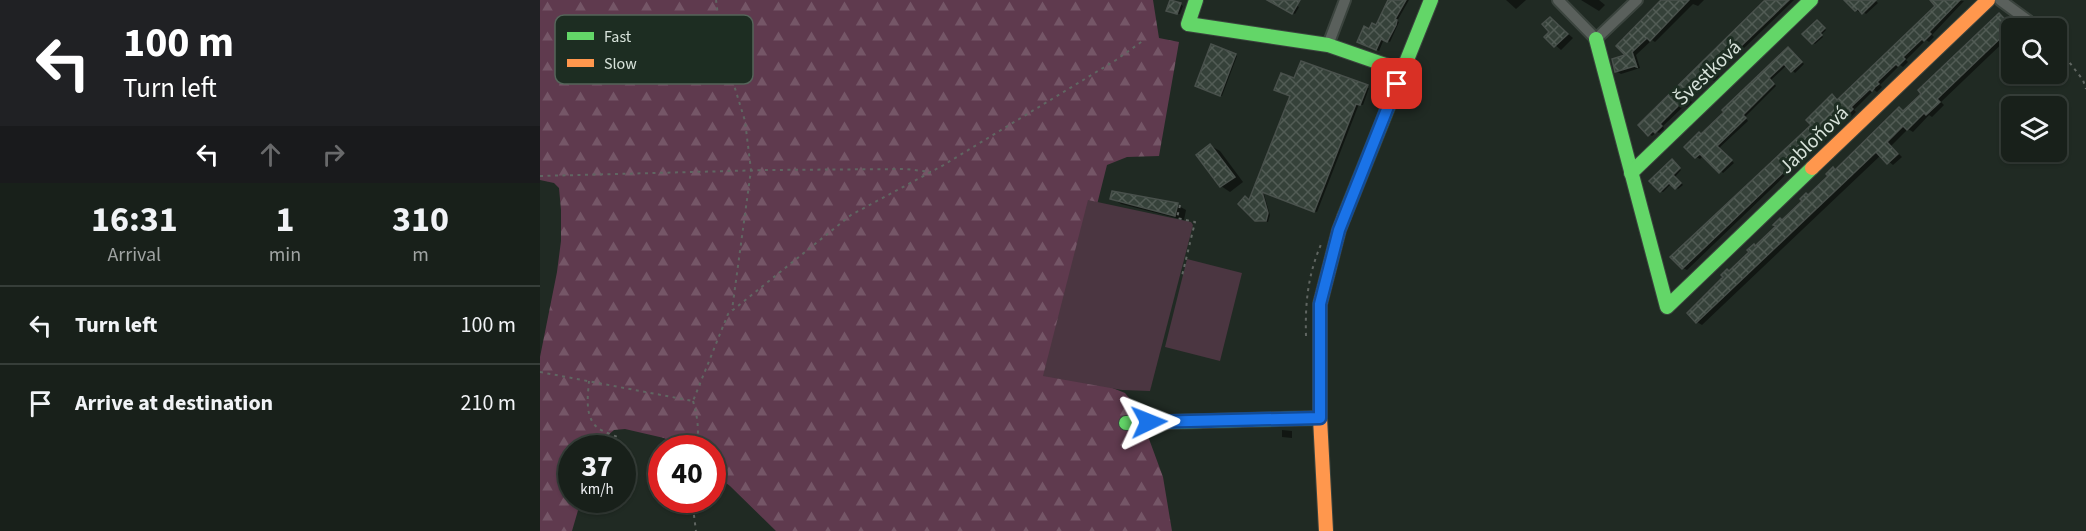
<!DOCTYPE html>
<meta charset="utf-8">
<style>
body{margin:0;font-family:"Source Sans 3",sans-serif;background:#252d27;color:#f1f3f6;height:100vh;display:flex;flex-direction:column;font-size:22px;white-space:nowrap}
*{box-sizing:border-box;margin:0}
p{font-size:20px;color:#9fa3a2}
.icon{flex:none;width:33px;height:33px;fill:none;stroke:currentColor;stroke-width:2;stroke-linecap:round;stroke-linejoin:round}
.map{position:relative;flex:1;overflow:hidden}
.drawer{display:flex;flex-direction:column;background:#18201a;width:540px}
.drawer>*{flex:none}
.hud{background:#202124;color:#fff;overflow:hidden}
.controls{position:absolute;left:1461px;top:18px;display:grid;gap:12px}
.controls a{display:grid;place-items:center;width:66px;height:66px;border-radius:9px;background:#18201a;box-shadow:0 2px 4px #0004,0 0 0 2px #363e39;font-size:30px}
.speed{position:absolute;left:18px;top:435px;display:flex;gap:12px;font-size:30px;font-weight:700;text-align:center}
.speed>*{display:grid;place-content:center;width:78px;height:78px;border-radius:50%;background:#18201a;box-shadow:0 2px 4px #0004,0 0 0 2px #363e39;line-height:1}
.speed small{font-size:15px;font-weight:400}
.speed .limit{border:9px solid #d22;background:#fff;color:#111}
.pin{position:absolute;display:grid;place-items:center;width:51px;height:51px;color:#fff;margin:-26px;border-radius:12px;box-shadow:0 3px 9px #0006}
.me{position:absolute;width:66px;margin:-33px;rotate:88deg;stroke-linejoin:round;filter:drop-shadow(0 0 4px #0008)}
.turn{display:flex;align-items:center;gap:21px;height:126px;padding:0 24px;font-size:27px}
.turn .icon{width:78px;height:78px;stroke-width:2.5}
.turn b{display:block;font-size:42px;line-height:51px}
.lanes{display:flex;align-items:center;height:57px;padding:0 24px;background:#0003;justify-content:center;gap:30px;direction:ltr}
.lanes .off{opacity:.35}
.eta{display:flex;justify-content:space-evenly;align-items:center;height:102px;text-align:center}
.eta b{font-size:36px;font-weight:700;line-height:42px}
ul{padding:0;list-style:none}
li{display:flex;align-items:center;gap:18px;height:78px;padding:0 24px;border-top:2px solid #363e39}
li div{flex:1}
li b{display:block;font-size:22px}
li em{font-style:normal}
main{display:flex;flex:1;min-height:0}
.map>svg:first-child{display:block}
.forest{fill:url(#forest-firs)}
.pitch{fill:#4b3641}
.shadow{fill:#0007;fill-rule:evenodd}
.building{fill:url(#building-cross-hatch);stroke:#49514c;stroke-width:1.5}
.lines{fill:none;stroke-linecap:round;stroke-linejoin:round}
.street-casing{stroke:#3b443e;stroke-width:14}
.fast-casing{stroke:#3b443e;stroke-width:16}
.slow-casing{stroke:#3b443e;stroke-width:16}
.path{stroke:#606662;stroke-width:2;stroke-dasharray:3 4.5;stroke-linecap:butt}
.street{stroke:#5a605c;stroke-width:10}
.fast{stroke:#63d668;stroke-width:14}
.slow{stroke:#ff974d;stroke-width:14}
.route-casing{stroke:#114b97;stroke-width:15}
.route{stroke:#1a73e8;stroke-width:10}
.labels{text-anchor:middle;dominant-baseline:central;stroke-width:6;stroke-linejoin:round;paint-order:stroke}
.street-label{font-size:20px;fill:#d8e3db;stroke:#1d2d22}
.key{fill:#1d2d22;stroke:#55645a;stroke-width:1.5}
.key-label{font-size:16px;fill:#d8e3db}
</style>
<main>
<section class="drawer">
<div class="hud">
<div class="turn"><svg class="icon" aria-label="left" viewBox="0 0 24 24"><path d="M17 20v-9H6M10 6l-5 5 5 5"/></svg><div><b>100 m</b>Turn left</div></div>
<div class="lanes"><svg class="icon" aria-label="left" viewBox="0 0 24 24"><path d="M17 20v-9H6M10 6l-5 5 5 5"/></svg><svg class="icon off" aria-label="ahead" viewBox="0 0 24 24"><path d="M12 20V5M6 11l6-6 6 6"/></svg><svg class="icon off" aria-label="right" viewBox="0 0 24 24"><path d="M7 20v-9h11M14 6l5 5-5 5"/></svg></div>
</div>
<div class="eta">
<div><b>16:31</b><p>Arrival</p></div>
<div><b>1</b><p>min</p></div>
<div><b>310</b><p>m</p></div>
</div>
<ul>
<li><svg class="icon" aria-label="left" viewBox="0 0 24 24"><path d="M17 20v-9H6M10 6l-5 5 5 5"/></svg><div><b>Turn left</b></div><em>100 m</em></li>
<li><svg class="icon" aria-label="arrive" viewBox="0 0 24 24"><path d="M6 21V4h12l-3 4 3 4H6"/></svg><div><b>Arrive at destination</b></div><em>210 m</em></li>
</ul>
</section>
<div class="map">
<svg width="1546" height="531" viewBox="0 0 1546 531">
<defs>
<pattern id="forest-firs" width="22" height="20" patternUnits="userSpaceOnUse" patternTransform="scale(1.5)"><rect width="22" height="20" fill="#5f3a4e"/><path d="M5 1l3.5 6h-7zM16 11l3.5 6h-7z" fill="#755667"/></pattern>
<pattern id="building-cross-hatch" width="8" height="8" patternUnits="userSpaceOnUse" patternTransform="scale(1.5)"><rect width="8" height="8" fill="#354139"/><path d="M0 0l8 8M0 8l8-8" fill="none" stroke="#525c55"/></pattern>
</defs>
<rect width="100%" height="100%" fill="#202a23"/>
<polygon class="forest" points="0,0 613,0 619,38 639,42 619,156 587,157 567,165 518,359 540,375 585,393 598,409 623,477 632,531 236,531 190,486 173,473 172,448 141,448 124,438 85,429 74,430 66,437 60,448 32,448 32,500 41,500 32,531 0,531 0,357 17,272 21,241 21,210 19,188 14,183 0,180"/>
<g class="pitch">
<polygon points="548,200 651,222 653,225 610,391 582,390 503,376"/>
<polygon points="647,259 702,273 680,361 625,347"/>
</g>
<g class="shadow">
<polygon points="730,0 747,0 759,7 755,14"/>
<polygon points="849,0 869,0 857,21 859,22 850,42 844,39 839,51 819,41 837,27"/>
<polygon points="966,0 986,0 976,9"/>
<polygon points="1041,0 1059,0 1065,5 1059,11"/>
<path d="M1130,0H1164L1158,6L1153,4L1115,42L1112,40L1096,55L1100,68L1081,74L1076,71L1073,60L1088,56L1078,46L1122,1L1127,4ZM1091,45L1098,68H1095L1088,46Z"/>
<polygon points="1228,0 1254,0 1177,74 1179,76 1174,81 1171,79 1150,100 1152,102 1147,107 1144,106 1123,126 1124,129 1119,133 1117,132 1112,136 1109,134"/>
<polygon points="1306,0 1335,0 1338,3 1326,14 1321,10 1319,12 1316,10"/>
<polygon points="1400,0 1424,1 1392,35 1394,37 1389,42 1386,40 1366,60 1368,62 1363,67 1360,65 1340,85 1342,87 1337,92 1334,90 1314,110 1316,112 1311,117 1308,115 1288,135 1289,137 1285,142 1282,140 1262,160 1263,162 1258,167 1256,165 1147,270 1143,268 1133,257 1273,125 1292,96 1298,101 1397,6"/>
<polygon points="640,4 643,6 640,14 630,12"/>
<polygon points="1459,15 1475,28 1472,28 1472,34 1401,102 1404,105 1392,117 1389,115 1373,132 1368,129 1351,146 1362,157 1353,165 1341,155 1162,325 1157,322 1190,273 1296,171 1364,112"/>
<polygon points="1010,18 1033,38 1021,50 1006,37 1011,32"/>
<polygon points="1279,23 1286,30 1281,35 1283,37 1275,44 1264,34"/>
<polygon points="1249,49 1264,64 1255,73 1247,65 1231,80 1236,86 1205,117 1208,121 1179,148 1194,163 1183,173 1164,155 1160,159 1156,157 1146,147 1162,135"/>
<polygon points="695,55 697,56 682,96 659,87"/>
<polygon points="755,80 829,88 823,105 819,104 777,212 723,191 730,215 728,222 719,222 716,220 710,202 751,95"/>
<polygon points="671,146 680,151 703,182 690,192 681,186"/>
<polygon points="1134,163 1141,170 1135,177 1143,185 1138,189 1132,183 1123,192 1120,191"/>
<polygon points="572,198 637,205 646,210 644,220 581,204"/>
<polygon points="742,430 752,431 752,438 742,437"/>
</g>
<g class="building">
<polygon points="630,0 641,3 637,14 626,11"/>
<polygon points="727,0 760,0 752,14"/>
<polygon points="848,0 866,0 855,19 857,20 856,25 847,42 841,39 836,50 817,42 824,26 829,29 832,23 836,25"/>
<polygon points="1121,0 1149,0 1110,41 1107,38 1092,52 1097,67 1095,66 1075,72 1072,59 1085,55 1076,46"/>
<polygon points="1225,0 1249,0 1175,71 1176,73 1170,80 1168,78 1147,98 1149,100 1142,106 1140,104 1120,124 1122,126 1115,133 1113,131 1108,136 1098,125"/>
<polygon points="1304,0 1336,0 1322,14 1318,9 1315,11"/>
<polygon points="1390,0 1420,0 1389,32 1391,34 1384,41 1382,39 1363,57 1365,59 1358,66 1356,64 1337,82 1339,84 1335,87 1332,91 1330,89 1311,107 1313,109 1306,116 1304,114 1285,132 1287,134 1280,141 1278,139 1268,148 1259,157 1260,159 1254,166 1252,164 1142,269 1130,257 1271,125 1266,120 1292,94 1297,100 1395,6"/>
<polygon points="1459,13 1472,27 1397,99 1400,102 1386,115 1384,113 1367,130 1363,126 1347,142 1358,154 1347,164 1336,152 1156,323 1147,313 1183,277 1181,275 1187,269 1189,271 1209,252 1207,250 1214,244 1215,246 1236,226 1233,225 1240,218 1242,220 1262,201 1260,199 1266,193 1268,195 1288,176 1286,174 1293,167 1295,170 1359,107 1363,111 1381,94 1378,90"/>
<polygon points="1010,17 1028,34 1014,47 1004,37 1009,32 1002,24"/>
<polygon points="1277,20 1285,28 1280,33 1282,35 1272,44 1262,34"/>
<polygon points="671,44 696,54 680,96 655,86"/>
<polygon points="1248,47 1262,62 1251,72 1244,64 1229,78 1234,84 1203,115 1206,118 1177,146 1192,160 1179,173 1160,154 1155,158 1144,147 1159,132 1161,134 1184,112 1182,110"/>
<polygon points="761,61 828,85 820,105 816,104 774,212 722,192 728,213 726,221 715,221 698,204 705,196 709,200 750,96 734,90 741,73 754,78"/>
<polygon points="670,144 695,177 680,187 656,155"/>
<polygon points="1132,159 1140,168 1133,175 1141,183 1135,189 1129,183 1120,192 1109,181"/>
<polygon points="572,191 638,203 635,216 570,199"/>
</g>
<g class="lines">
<g class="street-casing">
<g id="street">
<polyline points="1018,0 1056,39 1097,0"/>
<polyline points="1460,0 1498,28"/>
<polyline points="788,45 805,0"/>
</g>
</g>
<g class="fast-casing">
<g id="fast">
<polyline points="656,0 648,24 788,45 863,71"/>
<polyline points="1056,39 1127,307 1272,168"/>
<polyline points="1091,173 1271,0"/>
<polyline points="804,217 891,0"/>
<polyline points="586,423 780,418"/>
</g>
</g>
<g class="slow-casing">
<g id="slow">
<polyline points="1272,168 1448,0"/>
<polyline points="786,531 780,418 780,304 799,230 804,217"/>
</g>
</g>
<g class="path">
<polyline points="176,0 182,46 205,121 211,170 192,310"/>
<polyline points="1516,45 1543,80 1546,89"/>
<polyline points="840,92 840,76"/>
<polyline points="0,176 228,170 366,169 391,172"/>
<polyline points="640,205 637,218 655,222 642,276"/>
<path d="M766,336C765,302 768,274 782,242"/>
<polyline points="0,372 153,401 188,314 311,215 402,166 576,60 604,40"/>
<path d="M49,381C48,395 44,417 58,428C63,432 73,435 80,438"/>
<path d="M153,401C158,418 159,431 157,448"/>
<polyline points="152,500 156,531"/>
</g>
<use href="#street" class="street"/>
<use href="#fast" class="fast"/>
<use href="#slow" class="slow"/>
</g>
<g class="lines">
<g class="route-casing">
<polyline id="route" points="609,422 780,418 780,304 799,230 857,84"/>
</g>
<use href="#route" class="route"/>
</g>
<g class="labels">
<g class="street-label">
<text transform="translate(1168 73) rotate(-44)">Švestková</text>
<text transform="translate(1274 140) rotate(-44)">Jabloňová</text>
</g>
</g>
<rect x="15" y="15" width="198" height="69" rx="9" class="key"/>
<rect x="27" y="32" width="27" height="8" fill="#63d668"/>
<rect x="27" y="59" width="27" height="8" fill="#ff974d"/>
<g class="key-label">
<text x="64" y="42">Fast</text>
<text x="64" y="69">Slow</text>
</g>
</svg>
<div class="controls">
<a><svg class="icon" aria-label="search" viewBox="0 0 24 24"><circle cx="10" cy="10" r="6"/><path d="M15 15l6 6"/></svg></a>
<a><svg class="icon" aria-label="layers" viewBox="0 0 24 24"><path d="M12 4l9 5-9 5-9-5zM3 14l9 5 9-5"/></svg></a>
</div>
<div class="speed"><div>37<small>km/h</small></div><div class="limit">40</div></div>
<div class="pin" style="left:857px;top:84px;background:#d93025"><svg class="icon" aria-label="arrive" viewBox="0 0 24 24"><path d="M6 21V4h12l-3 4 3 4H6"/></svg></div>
<svg class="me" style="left:609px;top:422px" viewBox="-20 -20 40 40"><path d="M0-17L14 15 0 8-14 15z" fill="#1a73e8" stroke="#fff" stroke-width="4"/></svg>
</div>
</main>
